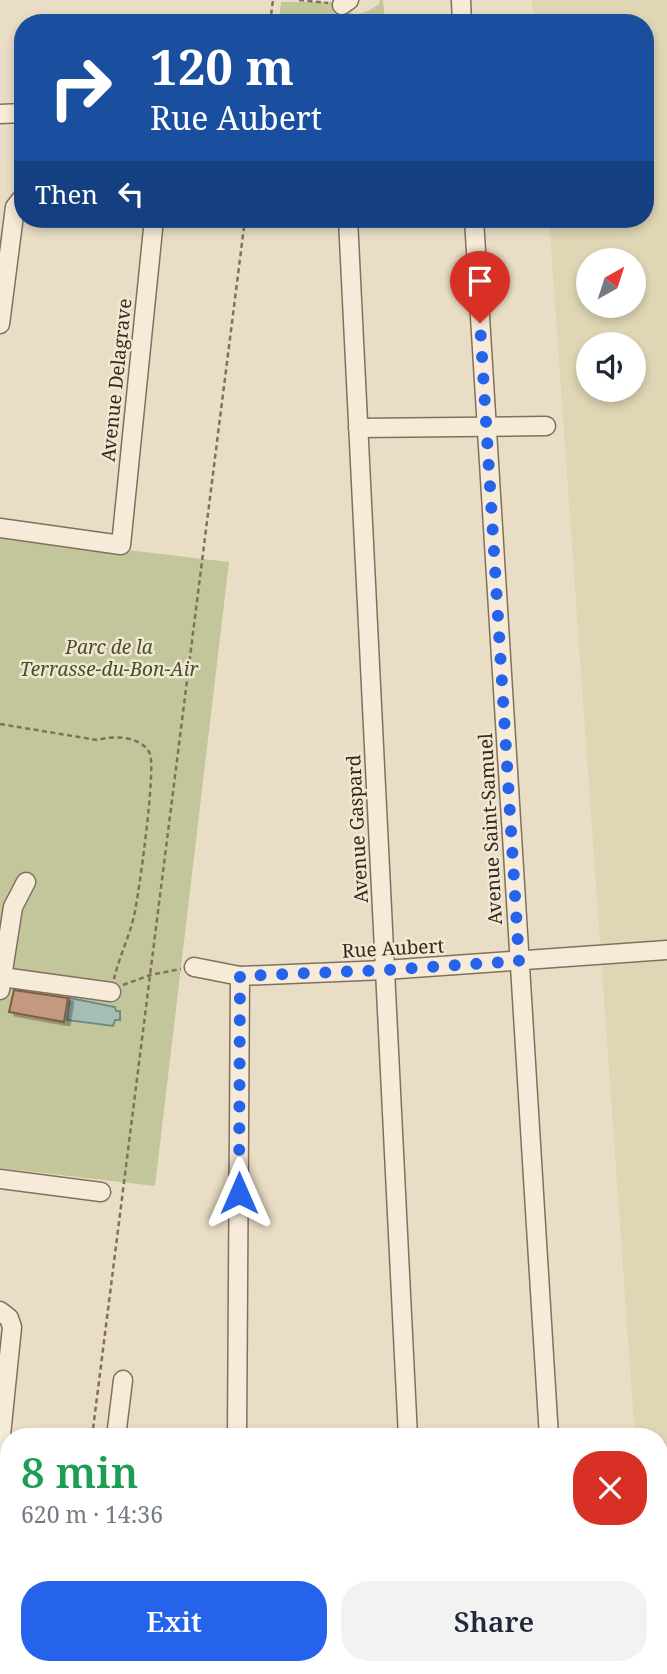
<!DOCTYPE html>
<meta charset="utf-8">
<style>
body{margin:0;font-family:"Noto Serif",serif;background:#f2f2f3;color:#1f2937;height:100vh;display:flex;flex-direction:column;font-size:26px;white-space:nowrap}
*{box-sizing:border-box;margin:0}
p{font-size:23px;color:#747a83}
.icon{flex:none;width:38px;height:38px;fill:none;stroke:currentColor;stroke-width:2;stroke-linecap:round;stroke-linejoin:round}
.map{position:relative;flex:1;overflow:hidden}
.drawer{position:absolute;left:0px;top:1428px;width:668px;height:247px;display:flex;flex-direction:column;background:#fff;border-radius:28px 28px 0 0;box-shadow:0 4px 10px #0003}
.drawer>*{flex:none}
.banner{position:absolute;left:14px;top:14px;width:640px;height:214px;border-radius:28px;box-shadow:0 4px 10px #0003;background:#1a4fa0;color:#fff;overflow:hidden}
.needle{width:46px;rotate:39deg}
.tools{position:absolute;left:576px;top:248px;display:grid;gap:14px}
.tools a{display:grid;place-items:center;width:70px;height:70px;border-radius:50%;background:#fff;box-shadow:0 4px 10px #0003;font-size:35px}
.pin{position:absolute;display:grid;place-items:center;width:60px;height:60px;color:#fff;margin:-72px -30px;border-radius:50% 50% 50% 0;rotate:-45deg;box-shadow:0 0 7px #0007}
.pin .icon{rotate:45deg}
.me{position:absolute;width:77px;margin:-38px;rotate:0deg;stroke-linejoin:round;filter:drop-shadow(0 0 5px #0008)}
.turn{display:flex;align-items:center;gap:24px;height:147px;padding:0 21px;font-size:32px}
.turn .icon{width:91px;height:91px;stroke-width:2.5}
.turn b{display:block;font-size:49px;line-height:60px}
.then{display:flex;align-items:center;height:66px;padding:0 21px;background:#0003;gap:14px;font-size:26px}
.round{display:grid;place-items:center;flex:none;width:74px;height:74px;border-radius:28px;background:#f2f2f3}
.summary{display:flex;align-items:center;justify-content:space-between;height:119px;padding:0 21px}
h1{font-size:42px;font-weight:600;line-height:52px;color:#1e9e55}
.cta{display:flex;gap:14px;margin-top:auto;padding:14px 21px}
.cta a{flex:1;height:80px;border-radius:28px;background:#2563eb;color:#fff;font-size:28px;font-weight:600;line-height:80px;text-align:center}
.cta a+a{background:#f2f2f3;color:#1f2937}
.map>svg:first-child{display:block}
.farmland{fill:#ded6b4;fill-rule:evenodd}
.green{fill:#c2c69a}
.water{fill:#a6bdb6;stroke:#6e8a82;stroke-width:2}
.building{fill:#c3997f;stroke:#7f5b46;stroke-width:2;filter:url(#shadow)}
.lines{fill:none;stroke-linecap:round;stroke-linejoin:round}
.minor-casing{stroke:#82705d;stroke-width:21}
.path{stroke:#82705d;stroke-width:2.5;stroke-dasharray:5 3.5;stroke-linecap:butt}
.minor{stroke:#f5ebd8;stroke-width:18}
.route{stroke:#2563eb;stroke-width:12;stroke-dasharray:0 21.6}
.labels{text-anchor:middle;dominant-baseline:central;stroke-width:5;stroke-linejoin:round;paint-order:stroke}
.street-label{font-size:19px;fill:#34291f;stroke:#f1e8d4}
.park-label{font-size:19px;font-style:italic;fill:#464e28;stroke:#f1e8d4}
</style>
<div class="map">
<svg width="667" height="1674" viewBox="0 0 667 1674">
<defs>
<filter id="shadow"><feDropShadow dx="5.5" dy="3.5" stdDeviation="0" flood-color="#0004"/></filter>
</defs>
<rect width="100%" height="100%" fill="#e9ddc5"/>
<path class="farmland" d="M532,0H667V1674H651V1666H660V1437H635L549,219H646V23H534ZM588,261H634V306H588ZM588,345H634V390H588Z"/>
<g class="green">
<path d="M380,0H383L385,23H279L281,2H335C353,18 360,17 379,4Z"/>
<polygon points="0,535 229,562 155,1186 0,1168"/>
</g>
<polygon class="water" points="70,998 115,1007 116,1011 120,1011 120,1020 115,1020 113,1026 67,1020"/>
<polygon class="building" points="14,990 68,998 64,1022 9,1012"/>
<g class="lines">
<g class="minor-casing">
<g id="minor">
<polyline points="461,0 462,23"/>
<polyline points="342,5 349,0"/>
<polyline points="0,114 23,113"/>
<polyline points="348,219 408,1437"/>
<polyline points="474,219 549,1437"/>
<polyline points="0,324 15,207 23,197"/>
<polyline points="358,428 546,426"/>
<polyline points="0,528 121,545 154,219"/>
<polyline points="194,967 240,976 385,970 667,950"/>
<polyline points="2,977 111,992"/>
<polyline points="0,990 13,907 26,882"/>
<polyline points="0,1179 101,1192"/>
<polyline points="0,1311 9,1318 12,1327 0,1445"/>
<polyline points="116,1437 123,1380"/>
<polyline points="237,1437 240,976"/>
<polyline points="660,1495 667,1495"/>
<polyline points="238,1666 238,1674"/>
<polyline points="414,1666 414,1674"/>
<polyline points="563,1666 563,1674"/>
<polyline points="87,1674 88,1666"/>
</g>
</g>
<g class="path">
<polyline points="299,0 328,3"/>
<polyline points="270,23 273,0"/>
<path d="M0,724L97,740C114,735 142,736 150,754C156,770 139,894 134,916C129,938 119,957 114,979"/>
<polyline points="123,985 150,975 181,969"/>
<polyline points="92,1437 245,219"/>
<polyline points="63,1674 64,1666"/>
</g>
<use href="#minor" class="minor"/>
</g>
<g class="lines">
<polyline class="route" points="239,1193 240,976 385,970 519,961 480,323"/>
</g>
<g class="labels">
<g class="street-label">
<text transform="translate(116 380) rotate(-84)">Avenue Delagrave</text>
<text transform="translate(357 829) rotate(-93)">Avenue Gaspard</text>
<text transform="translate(490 829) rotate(-93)">Avenue Saint-Samuel</text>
<text transform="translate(393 948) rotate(-3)">Rue Aubert</text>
</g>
<g class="park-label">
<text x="109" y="647">Parc de la<tspan x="109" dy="22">Terrasse-du-Bon-Air</tspan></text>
</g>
</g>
</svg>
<div class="tools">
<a><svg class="needle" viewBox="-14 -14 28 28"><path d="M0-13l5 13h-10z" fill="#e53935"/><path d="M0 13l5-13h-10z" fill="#747a83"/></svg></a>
<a><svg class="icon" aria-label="sound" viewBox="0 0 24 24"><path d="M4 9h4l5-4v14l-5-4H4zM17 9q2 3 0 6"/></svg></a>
</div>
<div class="pin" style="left:480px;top:323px;background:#d93025"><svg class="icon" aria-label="arrive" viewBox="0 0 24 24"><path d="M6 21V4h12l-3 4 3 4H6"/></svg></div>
<svg class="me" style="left:239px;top:1193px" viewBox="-20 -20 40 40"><path d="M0-17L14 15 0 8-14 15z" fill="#2563eb" stroke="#fff" stroke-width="4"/></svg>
<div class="banner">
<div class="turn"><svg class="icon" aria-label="right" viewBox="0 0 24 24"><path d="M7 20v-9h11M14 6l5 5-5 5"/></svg><div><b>120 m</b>Rue Aubert</div></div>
<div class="then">Then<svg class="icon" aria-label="left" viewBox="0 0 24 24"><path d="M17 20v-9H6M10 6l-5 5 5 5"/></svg></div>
</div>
<section class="drawer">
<div class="summary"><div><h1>8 min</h1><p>620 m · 14:36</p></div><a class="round" style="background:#d93025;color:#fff"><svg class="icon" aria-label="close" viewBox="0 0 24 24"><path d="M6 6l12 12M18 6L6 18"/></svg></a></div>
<div class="cta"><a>Exit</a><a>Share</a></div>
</section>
</div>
